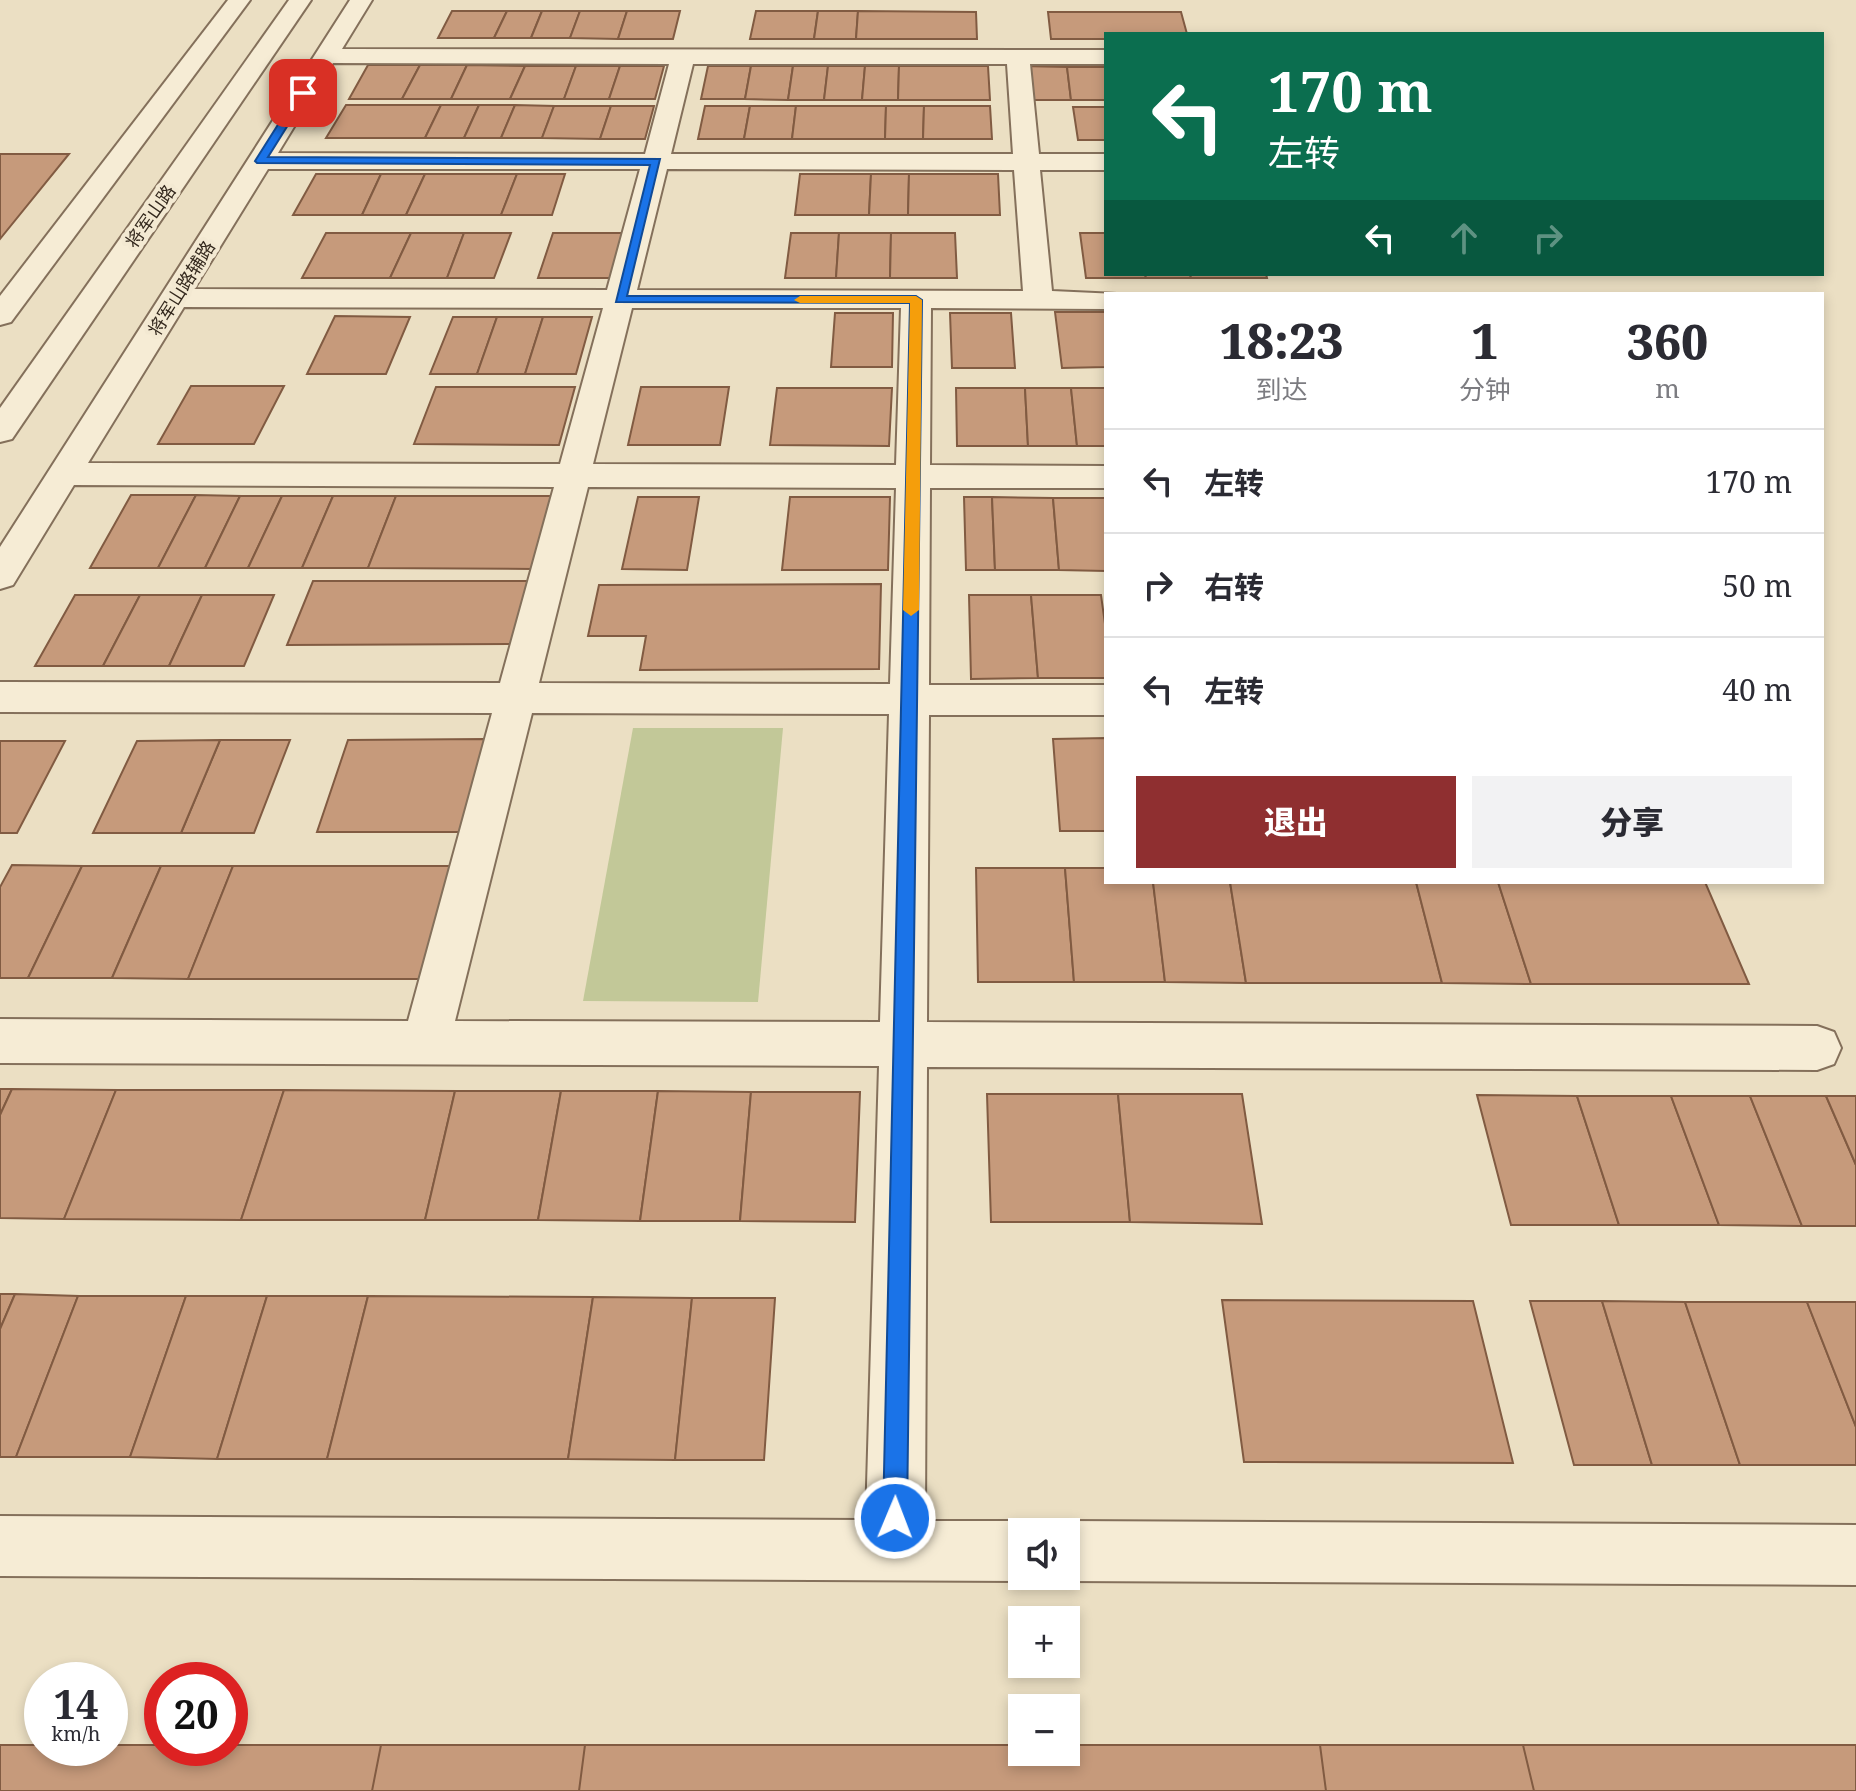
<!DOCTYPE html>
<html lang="zh">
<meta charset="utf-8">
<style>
body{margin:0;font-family:"Noto Serif","Noto Sans SC",serif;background:#f2f2f3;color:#2b2b33;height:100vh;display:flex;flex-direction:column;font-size:30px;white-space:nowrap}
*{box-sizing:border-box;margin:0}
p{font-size:26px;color:#7c7c81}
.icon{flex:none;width:44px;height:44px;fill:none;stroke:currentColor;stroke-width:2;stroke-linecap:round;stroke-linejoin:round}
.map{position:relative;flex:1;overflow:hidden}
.side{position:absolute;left:1104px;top:292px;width:720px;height:592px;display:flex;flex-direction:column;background:#fff;border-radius:0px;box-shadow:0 4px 12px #0003}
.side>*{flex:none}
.hud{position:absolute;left:1104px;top:32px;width:720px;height:244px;border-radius:0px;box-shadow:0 4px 12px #0003;background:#0b6e4f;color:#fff;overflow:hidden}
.tools{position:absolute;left:1008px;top:1518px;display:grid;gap:16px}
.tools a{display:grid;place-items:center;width:72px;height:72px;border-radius:0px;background:#fff;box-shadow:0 4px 12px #0003;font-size:40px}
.speed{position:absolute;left:24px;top:1662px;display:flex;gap:16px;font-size:40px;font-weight:700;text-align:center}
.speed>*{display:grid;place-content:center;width:104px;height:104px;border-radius:50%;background:#fff;box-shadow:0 4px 12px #0003;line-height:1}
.speed small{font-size:20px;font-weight:400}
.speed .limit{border:12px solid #d22;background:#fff;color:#111}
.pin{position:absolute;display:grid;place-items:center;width:68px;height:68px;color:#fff;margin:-34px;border-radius:16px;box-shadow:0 4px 12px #0006}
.me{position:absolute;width:88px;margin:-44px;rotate:1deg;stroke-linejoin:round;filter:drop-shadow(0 0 6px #0008)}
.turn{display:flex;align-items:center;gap:28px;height:168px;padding:0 32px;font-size:36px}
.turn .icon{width:104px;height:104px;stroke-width:2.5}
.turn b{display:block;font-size:56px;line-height:68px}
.lanes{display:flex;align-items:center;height:76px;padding:0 32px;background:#0003;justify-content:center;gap:40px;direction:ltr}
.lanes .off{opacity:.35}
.eta{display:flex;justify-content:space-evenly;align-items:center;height:136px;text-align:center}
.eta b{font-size:48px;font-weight:800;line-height:56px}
.primary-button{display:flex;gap:16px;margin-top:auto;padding:16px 32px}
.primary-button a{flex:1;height:92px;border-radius:0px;background:#8f2f30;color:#fff;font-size:32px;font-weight:800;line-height:92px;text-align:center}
.primary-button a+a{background:#f2f2f3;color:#2b2b33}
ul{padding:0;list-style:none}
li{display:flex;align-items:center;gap:24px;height:104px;padding:0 32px;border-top:2px solid #e1e1e2}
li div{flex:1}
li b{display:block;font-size:30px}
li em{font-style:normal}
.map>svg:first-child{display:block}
.green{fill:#c2c898}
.building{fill:#c69a7b;stroke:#815b42;stroke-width:2}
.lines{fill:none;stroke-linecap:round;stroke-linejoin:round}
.minor-casing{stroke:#84705b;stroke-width:4}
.minor{fill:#f6ecd5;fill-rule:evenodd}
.route{fill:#1a73e8;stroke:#114b97;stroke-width:2}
.slow{fill:#f59e0b}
.labels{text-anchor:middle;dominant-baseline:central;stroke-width:8;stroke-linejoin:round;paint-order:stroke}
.far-street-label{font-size:18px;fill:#34291e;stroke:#f3e9d2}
</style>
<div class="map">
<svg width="1856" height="1791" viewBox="0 0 1856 1791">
<rect width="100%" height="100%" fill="#ebdfc3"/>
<polygon class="green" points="633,728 783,728 758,1002 583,1001"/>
<g class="building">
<polygon points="452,11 507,11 494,38 438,38"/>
<polygon points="507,11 542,11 531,38 494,38"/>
<polygon points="542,11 580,11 570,38 531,38"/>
<polygon points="580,11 627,11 618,39 570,38"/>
<polygon points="627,11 680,11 673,39 618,39"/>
<polygon points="756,11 818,11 814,39 750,39"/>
<polygon points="818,11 858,11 856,39 814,39"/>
<polygon points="858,11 976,12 977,39 856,39"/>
<polygon points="1048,12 1181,12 1187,34 1106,34 1106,39 1051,39"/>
<polygon points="368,65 420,65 402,99 349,99"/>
<polygon points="420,65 467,65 451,99 402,99"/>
<polygon points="467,65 525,66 510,99 451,99"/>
<polygon points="525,66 576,66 564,99 510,99"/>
<polygon points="576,66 620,66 609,99 564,99"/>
<polygon points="620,66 664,66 655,99 609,99"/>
<polygon points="708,66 751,66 745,99 701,99"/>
<polygon points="751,66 793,66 788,100 745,99"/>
<polygon points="793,66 828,66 824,100 788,100"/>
<polygon points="828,66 865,66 862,100 824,100"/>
<polygon points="865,66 899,66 898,100 862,100"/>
<polygon points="899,66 988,66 990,100 898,100"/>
<polygon points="1021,66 1067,67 1071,100 1024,100"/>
<polygon points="1067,67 1106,67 1106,100 1071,100"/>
<polygon points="346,105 441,105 425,138 326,138"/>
<polygon points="441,105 479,105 464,138 425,138"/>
<polygon points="479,105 515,105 501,138 464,138"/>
<polygon points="515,105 554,106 542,138 501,138"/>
<polygon points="554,106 611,106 600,139 542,138"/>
<polygon points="611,106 654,106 645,139 600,139"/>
<polygon points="705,106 750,106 744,139 698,139"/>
<polygon points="750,106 796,106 792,139 744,139"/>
<polygon points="796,106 886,106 885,139 792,139"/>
<polygon points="886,106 924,106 923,139 885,139"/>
<polygon points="924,106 990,106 992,139 923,139"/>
<polygon points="1073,107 1106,107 1106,140 1078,140"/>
<polygon points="0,154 69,154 0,239"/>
<polygon points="316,174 381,174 362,215 293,215"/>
<polygon points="381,174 425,174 406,215 362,215"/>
<polygon points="425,174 517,174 501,215 406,215"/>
<polygon points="517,174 565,174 552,215 501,215"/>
<polygon points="800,174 871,174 869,215 795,215"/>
<polygon points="871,174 909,174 908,215 869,215"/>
<polygon points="909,174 998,174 1000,215 908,215"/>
<polygon points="326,233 411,233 390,278 302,278"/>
<polygon points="411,233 464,233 447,278 390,278"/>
<polygon points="464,233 511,233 494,278 447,278"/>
<polygon points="553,233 624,233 612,278 538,278"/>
<polygon points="791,233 839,233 836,278 785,278"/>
<polygon points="839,233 891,233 890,278 836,278"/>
<polygon points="891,233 955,233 957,278 890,278"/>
<polygon points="1080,233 1106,233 1106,274 1145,274 1146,278 1086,278"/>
<polygon points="1145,274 1190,274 1191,278 1146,278"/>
<polygon points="1190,274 1266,274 1267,278 1191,278"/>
<polygon points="1055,312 1106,312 1106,367 1062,368"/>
<polygon points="835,313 893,313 892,367 831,367"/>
<polygon points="950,313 1011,313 1015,368 952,368"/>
<polygon points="335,316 410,317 386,374 307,374"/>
<polygon points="453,317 497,317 477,374 430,374"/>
<polygon points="497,317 543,317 525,374 477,374"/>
<polygon points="543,317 592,317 576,374 525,374"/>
<polygon points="191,386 284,386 254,444 158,444"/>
<polygon points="436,387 575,387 559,445 414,444"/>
<polygon points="641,387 729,387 720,445 628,445"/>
<polygon points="777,388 892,388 889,446 770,445"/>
<polygon points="956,388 1025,388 1028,446 957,446"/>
<polygon points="1025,388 1071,388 1077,446 1028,446"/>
<polygon points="1071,388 1106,388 1106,446 1077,446"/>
<polygon points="131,495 196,495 158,568 90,568"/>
<polygon points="196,495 240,496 205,568 158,568"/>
<polygon points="240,496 282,496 248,568 205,568"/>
<polygon points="282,496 333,496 302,568 248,568"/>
<polygon points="333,496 396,496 368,568 302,568"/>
<polygon points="396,496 553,496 534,569 368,568"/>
<polygon points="638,497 699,497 687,570 622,569"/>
<polygon points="790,497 890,497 888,570 782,570"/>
<polygon points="964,497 992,497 995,570 966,570"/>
<polygon points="992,497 1053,498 1059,570 995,570"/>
<polygon points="1053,498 1106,498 1106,571 1059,570"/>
<polygon points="313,581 528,581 512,644 287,645"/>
<polygon points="881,584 879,669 640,670 646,636 588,636 599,585"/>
<polygon points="75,595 140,595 103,666 35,666"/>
<polygon points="140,595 202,595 169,666 103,666"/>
<polygon points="202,595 274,595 244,666 169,666"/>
<polygon points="969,595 1031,595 1038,678 971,679"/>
<polygon points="1031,595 1101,595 1106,631 1106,678 1038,678"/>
<polygon points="1106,738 1106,831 1060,831 1053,739"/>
<polygon points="485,739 460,832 317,832 348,740"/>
<polygon points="220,740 290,740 254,833 181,833"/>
<polygon points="220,740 181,833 93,833 137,741"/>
<polygon points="0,741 65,741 17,833 0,833"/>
<polygon points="12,865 82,866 28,978 0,978 0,887"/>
<polygon points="82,866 161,866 112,978 28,978"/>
<polygon points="161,866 233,866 188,979 112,978"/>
<polygon points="233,866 451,866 419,979 188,979"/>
<polygon points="976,868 1065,868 1074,982 978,982"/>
<polygon points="1065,868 1106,868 1106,882 1153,882 1165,982 1074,982"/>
<polygon points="1153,882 1230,882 1246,983 1165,982"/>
<polygon points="1230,882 1416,882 1442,983 1246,983"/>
<polygon points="1416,882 1498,882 1531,984 1442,983"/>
<polygon points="1498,882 1705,882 1749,984 1531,984"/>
<polygon points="0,1089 12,1089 0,1115"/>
<polygon points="12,1089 116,1090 64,1219 0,1218 0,1115"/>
<polygon points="116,1090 284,1090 241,1220 64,1219"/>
<polygon points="284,1090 455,1091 425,1220 241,1220"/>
<polygon points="455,1091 561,1091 538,1220 425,1220"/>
<polygon points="561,1091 658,1091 640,1221 538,1220"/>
<polygon points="658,1091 751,1092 740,1221 640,1221"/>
<polygon points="751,1092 860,1092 855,1222 740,1221"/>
<polygon points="987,1094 1118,1094 1130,1222 991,1222"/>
<polygon points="1118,1094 1242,1094 1262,1224 1130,1222"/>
<polygon points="1477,1095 1577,1096 1619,1225 1511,1225"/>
<polygon points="1577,1096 1671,1096 1719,1225 1619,1225"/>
<polygon points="1671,1096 1750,1096 1802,1226 1719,1225"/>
<polygon points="1750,1096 1826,1096 1856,1165 1856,1226 1802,1226"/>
<polygon points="1826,1096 1856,1096 1856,1165"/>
<polygon points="0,1294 15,1294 0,1329"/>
<polygon points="15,1294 78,1296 16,1457 0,1457 0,1329"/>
<polygon points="78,1296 186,1296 130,1457 16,1457"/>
<polygon points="186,1296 267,1296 217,1459 130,1457"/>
<polygon points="267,1296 368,1296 327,1459 217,1459"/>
<polygon points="368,1296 593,1297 568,1459 327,1459"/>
<polygon points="593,1297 692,1298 675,1460 568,1459"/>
<polygon points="692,1298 775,1298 764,1460 675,1460"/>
<polygon points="1222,1300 1473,1301 1513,1463 1244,1462"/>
<polygon points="1530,1301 1602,1301 1652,1465 1574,1465"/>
<polygon points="1602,1301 1685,1302 1740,1465 1652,1465"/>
<polygon points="1685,1302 1807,1302 1856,1427 1856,1465 1740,1465"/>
<polygon points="1807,1302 1856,1302 1856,1427"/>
<polygon points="0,1745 42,1745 42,1748 110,1748 110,1745 162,1745 162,1748 230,1748 230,1745 1022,1745 1022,1752 1066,1752 1066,1745 1856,1745 1856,1791 0,1791"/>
<polygon points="381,1745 585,1745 579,1791 372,1791"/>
<polygon points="1320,1745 1523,1745 1534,1791 1326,1791"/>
</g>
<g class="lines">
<g class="minor-casing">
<g id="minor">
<polygon points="228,0 250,0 11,322 0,325 0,296"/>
<polygon points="289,0 311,0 12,439 0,442 0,408"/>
<path d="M350,0H372L342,49L1106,50V64H1030L1039,154H1106V170H1040L1052,291L1117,294H1106V309L931,308L930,465L1106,466V488H930L929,685H1106V715H929L927,1022L1817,1026L1834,1032L1841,1048L1834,1064L1817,1070L927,1067L925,1521H1022L1044,1532L1066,1521L1856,1525V1585L1066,1581L1054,1576H1066V1532H1022V1576H1034L1022,1581L0,1576V1516L866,1520L879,1066L0,1063V1019L408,1021L492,713L0,712V682L500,683L554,487L74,485L13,585L0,589V547ZM333,63L669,64L645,154L278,153ZM693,64H1007L1013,154H671ZM268,169H640L607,290L194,289ZM667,169L1014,170L1023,291L637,290ZM184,307L603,308L560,464L88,463ZM632,308H901L896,465L593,464ZM588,487L896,488L890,684L539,683ZM532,713L889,714L880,1022L455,1021Z"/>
</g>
</g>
<use href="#minor" class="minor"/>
</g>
<polygon class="route" points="303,90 308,93 268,157 660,159 627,296 916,296 922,300 907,1518 904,1527 895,1530 886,1527 883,1518 910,303 616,302 650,165 257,163 255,161 298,93"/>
<polygon class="slow" points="916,296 922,300 919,610 911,616 903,610 910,303 800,303 794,300 800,296"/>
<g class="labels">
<g class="far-street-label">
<text transform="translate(150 216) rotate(-55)">将军山路</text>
<text transform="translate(181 288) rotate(-58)">将军山路辅路</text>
</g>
</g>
</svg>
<div class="tools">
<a><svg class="icon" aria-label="sound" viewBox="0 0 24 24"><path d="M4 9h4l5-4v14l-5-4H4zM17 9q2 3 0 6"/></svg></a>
<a>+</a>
<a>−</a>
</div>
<div class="speed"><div>14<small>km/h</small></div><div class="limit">20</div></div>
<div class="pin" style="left:303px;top:93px;background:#d93025"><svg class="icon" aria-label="arrive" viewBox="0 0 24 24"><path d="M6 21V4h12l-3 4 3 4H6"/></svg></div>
<svg class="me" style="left:895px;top:1518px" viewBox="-20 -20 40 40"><circle r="17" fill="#1a73e8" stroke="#fff" stroke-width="3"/><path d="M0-11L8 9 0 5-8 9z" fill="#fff"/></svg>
<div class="hud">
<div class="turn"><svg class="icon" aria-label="left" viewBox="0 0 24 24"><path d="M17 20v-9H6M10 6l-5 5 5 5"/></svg><div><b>170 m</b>左转</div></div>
<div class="lanes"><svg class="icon" aria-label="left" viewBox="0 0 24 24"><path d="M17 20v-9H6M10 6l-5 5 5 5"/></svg><svg class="icon off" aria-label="ahead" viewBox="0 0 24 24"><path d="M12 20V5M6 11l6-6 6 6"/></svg><svg class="icon off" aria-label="right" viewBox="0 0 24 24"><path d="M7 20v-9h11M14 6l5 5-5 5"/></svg></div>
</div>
<section class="side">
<div class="eta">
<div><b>18:23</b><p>到达</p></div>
<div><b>1</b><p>分钟</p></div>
<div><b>360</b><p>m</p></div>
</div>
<ul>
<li><svg class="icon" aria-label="left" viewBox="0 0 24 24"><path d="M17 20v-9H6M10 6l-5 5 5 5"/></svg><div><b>左转</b></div><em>170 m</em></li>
<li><svg class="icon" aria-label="right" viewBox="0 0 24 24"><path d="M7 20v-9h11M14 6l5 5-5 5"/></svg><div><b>右转</b></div><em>50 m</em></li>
<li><svg class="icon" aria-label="left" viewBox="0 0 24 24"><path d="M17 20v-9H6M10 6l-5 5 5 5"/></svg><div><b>左转</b></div><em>40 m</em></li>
</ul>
<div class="primary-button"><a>退出</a><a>分享</a></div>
</section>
</div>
